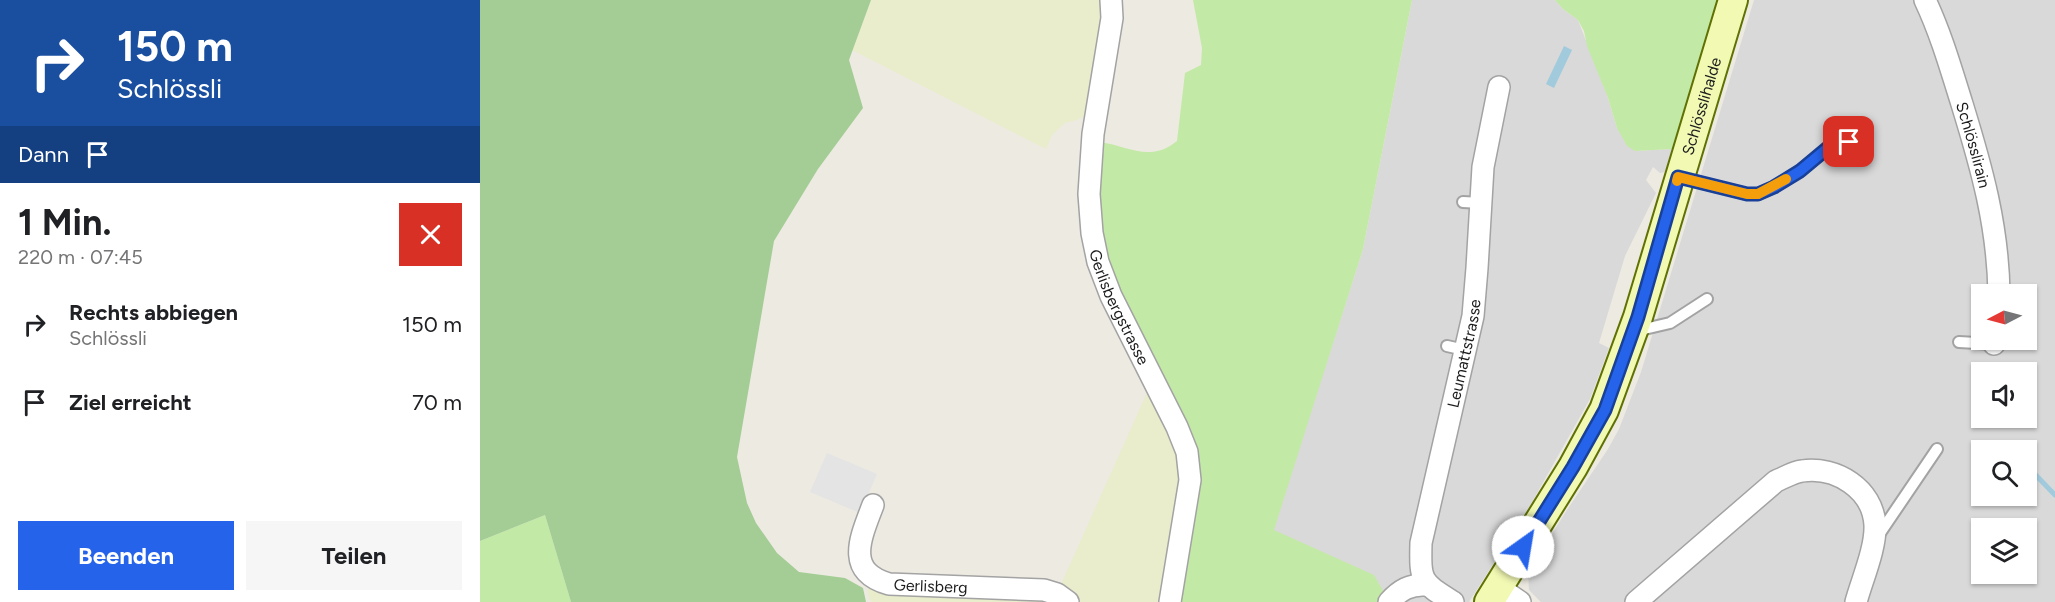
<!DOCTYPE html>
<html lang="de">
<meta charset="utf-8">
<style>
body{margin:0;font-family:Figtree,sans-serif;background:#f6f6f6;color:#202124;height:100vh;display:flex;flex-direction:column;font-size:22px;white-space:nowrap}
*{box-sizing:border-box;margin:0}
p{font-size:20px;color:#757577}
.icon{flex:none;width:33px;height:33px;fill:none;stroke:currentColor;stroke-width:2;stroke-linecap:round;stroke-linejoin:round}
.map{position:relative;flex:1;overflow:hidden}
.side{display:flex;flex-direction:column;background:#fff;width:480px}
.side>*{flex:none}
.guide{background:#1a4fa0;color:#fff;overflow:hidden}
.needle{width:39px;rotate:264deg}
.tools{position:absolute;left:1491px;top:284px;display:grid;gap:12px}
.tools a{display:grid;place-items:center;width:66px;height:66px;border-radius:0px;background:#fff;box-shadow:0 2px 4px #0004;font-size:30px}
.pin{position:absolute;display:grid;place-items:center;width:51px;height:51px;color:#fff;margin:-26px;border-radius:12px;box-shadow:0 3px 9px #0006}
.me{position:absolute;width:66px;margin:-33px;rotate:32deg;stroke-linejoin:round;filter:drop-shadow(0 0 4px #0008)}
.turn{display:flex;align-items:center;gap:21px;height:126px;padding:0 18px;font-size:27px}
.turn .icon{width:78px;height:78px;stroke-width:2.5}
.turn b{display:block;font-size:42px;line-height:51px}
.then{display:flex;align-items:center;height:57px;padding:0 18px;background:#0003;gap:12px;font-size:22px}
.round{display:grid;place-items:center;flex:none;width:63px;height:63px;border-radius:0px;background:#f6f6f6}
.overview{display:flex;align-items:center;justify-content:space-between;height:102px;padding:0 18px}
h1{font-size:36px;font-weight:700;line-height:45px}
.cta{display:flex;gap:12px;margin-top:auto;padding:12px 18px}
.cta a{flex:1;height:69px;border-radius:0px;background:#2563eb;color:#fff;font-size:24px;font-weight:700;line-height:69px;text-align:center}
.cta a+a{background:#f6f6f6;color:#202124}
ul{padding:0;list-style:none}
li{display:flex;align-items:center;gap:18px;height:78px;padding:0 18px}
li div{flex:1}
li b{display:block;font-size:22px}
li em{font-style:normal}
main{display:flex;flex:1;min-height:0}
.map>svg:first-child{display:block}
.residential{fill:#dad9d9;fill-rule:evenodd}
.farmland{fill:#e9edcc}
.grass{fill:#c3e9a6}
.forest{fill:#a3cd95}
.parking{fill:#e4e4e4}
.water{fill:#a1cbdc}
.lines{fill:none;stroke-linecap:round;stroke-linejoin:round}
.stream{stroke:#a1cbdc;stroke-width:5}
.lane-casing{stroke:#a3a3a3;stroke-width:14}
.street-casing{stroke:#a3a3a3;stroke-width:24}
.secondary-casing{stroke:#607104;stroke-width:32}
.lane{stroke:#fff;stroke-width:10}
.street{stroke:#fff;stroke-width:21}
.secondary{stroke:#f2f9b3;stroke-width:28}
.route-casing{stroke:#184099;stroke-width:15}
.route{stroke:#2563eb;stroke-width:10}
.slow{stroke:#f59e0b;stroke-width:10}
.labels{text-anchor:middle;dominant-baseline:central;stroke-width:4.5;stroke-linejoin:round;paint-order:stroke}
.street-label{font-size:16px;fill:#1c1c1c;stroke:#fff}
</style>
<main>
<section class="side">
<div class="guide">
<div class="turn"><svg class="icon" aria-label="right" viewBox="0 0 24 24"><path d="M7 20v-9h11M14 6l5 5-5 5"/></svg><div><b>150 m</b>Schlössli</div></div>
<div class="then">Dann<svg class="icon" aria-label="arrive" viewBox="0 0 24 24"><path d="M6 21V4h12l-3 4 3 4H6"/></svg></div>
</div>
<div class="overview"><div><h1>1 Min.</h1><p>220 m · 07:45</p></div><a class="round" style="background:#d93025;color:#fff"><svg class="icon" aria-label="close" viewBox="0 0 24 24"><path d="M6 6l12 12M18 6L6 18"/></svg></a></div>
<ul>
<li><svg class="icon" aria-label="right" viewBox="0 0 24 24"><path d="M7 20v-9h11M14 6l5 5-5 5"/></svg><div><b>Rechts abbiegen</b><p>Schlössli</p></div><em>150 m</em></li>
<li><svg class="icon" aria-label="arrive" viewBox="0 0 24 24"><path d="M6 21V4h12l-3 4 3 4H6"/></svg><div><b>Ziel erreicht</b></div><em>70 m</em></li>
</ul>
<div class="cta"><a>Beenden</a><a>Teilen</a></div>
</section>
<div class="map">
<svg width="1575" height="602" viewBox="0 0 1575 602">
<rect width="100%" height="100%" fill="#edeae1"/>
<g class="residential">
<polygon points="932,0 1075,0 1083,9 1098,20 1128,98 1137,128 1155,151 1192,149 1185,172 1180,173 1173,167 1166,180 1176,193 1145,256 1119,343 1129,348 1110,399 1047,511 989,602 916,602 793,530 883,249"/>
<path d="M1274,0H1575V602H1061L1049,590L1048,573L1085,513L1128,449L1139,429L1161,372ZM1502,294H1546V339H1502ZM1502,372H1546V417H1502ZM1502,450H1546V495H1502ZM1502,528H1546V573H1502Z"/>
</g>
<g class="farmland">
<polygon points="391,0 625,0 612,112 597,120 585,123 572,135 566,149 372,50"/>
<polygon points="670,386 702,459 686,602 596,602 579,589"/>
<polygon points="388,583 552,595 579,602 391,602 388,594"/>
</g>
<g class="grass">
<path d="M713,0H932L883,249L794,530L894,575L905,594L899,602H698L717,484L630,274L615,214L620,142C648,146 670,163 697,141L705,73L721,65L722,48Z"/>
<polygon points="1075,0 1238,0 1192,149 1155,151 1147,146 1137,128 1128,98 1107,46 1104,31 1098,20 1083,9"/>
<polygon points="65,515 91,602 0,602 0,541"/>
</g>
<polygon class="forest" points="0,0 391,0 369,60 383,108 338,169 294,241 257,457 267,503 276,523 297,553 319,572 365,578 383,588 386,602 91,602 65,515 0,541"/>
<polygon class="parking" points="347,453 397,474 380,513 330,492"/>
<polygon class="water" points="1084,46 1092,50 1074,88 1066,84"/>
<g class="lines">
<polyline class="stream" points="1551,470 1575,495"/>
<g class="lane-casing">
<g id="lane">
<polyline points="1202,178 1267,194 1278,194 1294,187 1320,171 1350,146 1369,143"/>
<polyline points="983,202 1001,203"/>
<polyline points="1156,331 1190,323 1227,299"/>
<polyline points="1479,342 1514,344"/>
<polyline points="967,346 985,350"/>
<polyline points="1398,536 1457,449"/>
</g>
</g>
<g class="street-casing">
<g id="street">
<path id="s1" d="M631,0L632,18L613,134L609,194L612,233L618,262L631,296L697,427L707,452L710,480L690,602"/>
<path id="s2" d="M1445,0C1461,34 1471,69 1482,104C1502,169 1518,226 1519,294"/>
<polyline points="1514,344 1515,339"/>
<path id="s3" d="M393,505C381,537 364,571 409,584L564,590L577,594L588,602"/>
<polyline points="1018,587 1040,602"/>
<path d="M909,602C920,590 930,584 946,585"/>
<path id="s4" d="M973,602C941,582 940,582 941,543L993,316L997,268L1003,167L1019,87"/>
<path d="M1156,602L1296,481C1304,478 1313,472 1322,471C1356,466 1393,489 1395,525C1396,548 1382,580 1376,602"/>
</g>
</g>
<g class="secondary-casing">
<g id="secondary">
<path id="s5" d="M1009,602L1093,467L1124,410L1158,317L1253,0"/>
</g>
</g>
<use href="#lane" class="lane"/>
<use href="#street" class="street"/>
<use href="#secondary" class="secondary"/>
</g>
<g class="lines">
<g class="route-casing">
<polyline id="route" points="1043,547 1093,467 1125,410 1158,317 1198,177 1267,194 1278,194 1294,187 1320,171 1350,146 1369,142"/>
</g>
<use href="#route" class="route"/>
<polyline class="slow" points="1197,181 1198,177 1267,194 1278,194 1306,179"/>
</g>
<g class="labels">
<g class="street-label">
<text stroke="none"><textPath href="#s5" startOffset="543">Schlösslihalde</textPath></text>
<text stroke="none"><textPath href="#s2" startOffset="153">Schlösslirain</textPath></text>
<text stroke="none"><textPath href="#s1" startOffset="314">Gerlisbergstrasse</textPath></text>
<text stroke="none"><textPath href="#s4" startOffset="268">Leumattstrasse</textPath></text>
<text stroke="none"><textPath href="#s3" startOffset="138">Gerlisberg</textPath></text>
</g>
</g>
</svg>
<div class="tools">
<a><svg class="needle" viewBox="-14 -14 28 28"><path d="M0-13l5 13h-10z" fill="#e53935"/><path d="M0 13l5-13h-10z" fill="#757577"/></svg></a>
<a><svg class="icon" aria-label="sound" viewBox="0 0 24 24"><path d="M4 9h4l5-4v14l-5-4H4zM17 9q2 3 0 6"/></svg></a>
<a><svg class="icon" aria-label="search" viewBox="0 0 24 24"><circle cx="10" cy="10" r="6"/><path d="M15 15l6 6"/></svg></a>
<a><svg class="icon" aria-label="layers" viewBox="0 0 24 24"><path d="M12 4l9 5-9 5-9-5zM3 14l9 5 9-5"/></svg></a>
</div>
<div class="pin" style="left:1369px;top:142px;background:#d93025"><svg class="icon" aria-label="arrive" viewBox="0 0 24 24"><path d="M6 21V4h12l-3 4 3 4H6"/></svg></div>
<svg class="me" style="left:1043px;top:547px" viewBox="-20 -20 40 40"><circle r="19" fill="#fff"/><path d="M0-13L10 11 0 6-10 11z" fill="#2563eb"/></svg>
</div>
</main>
